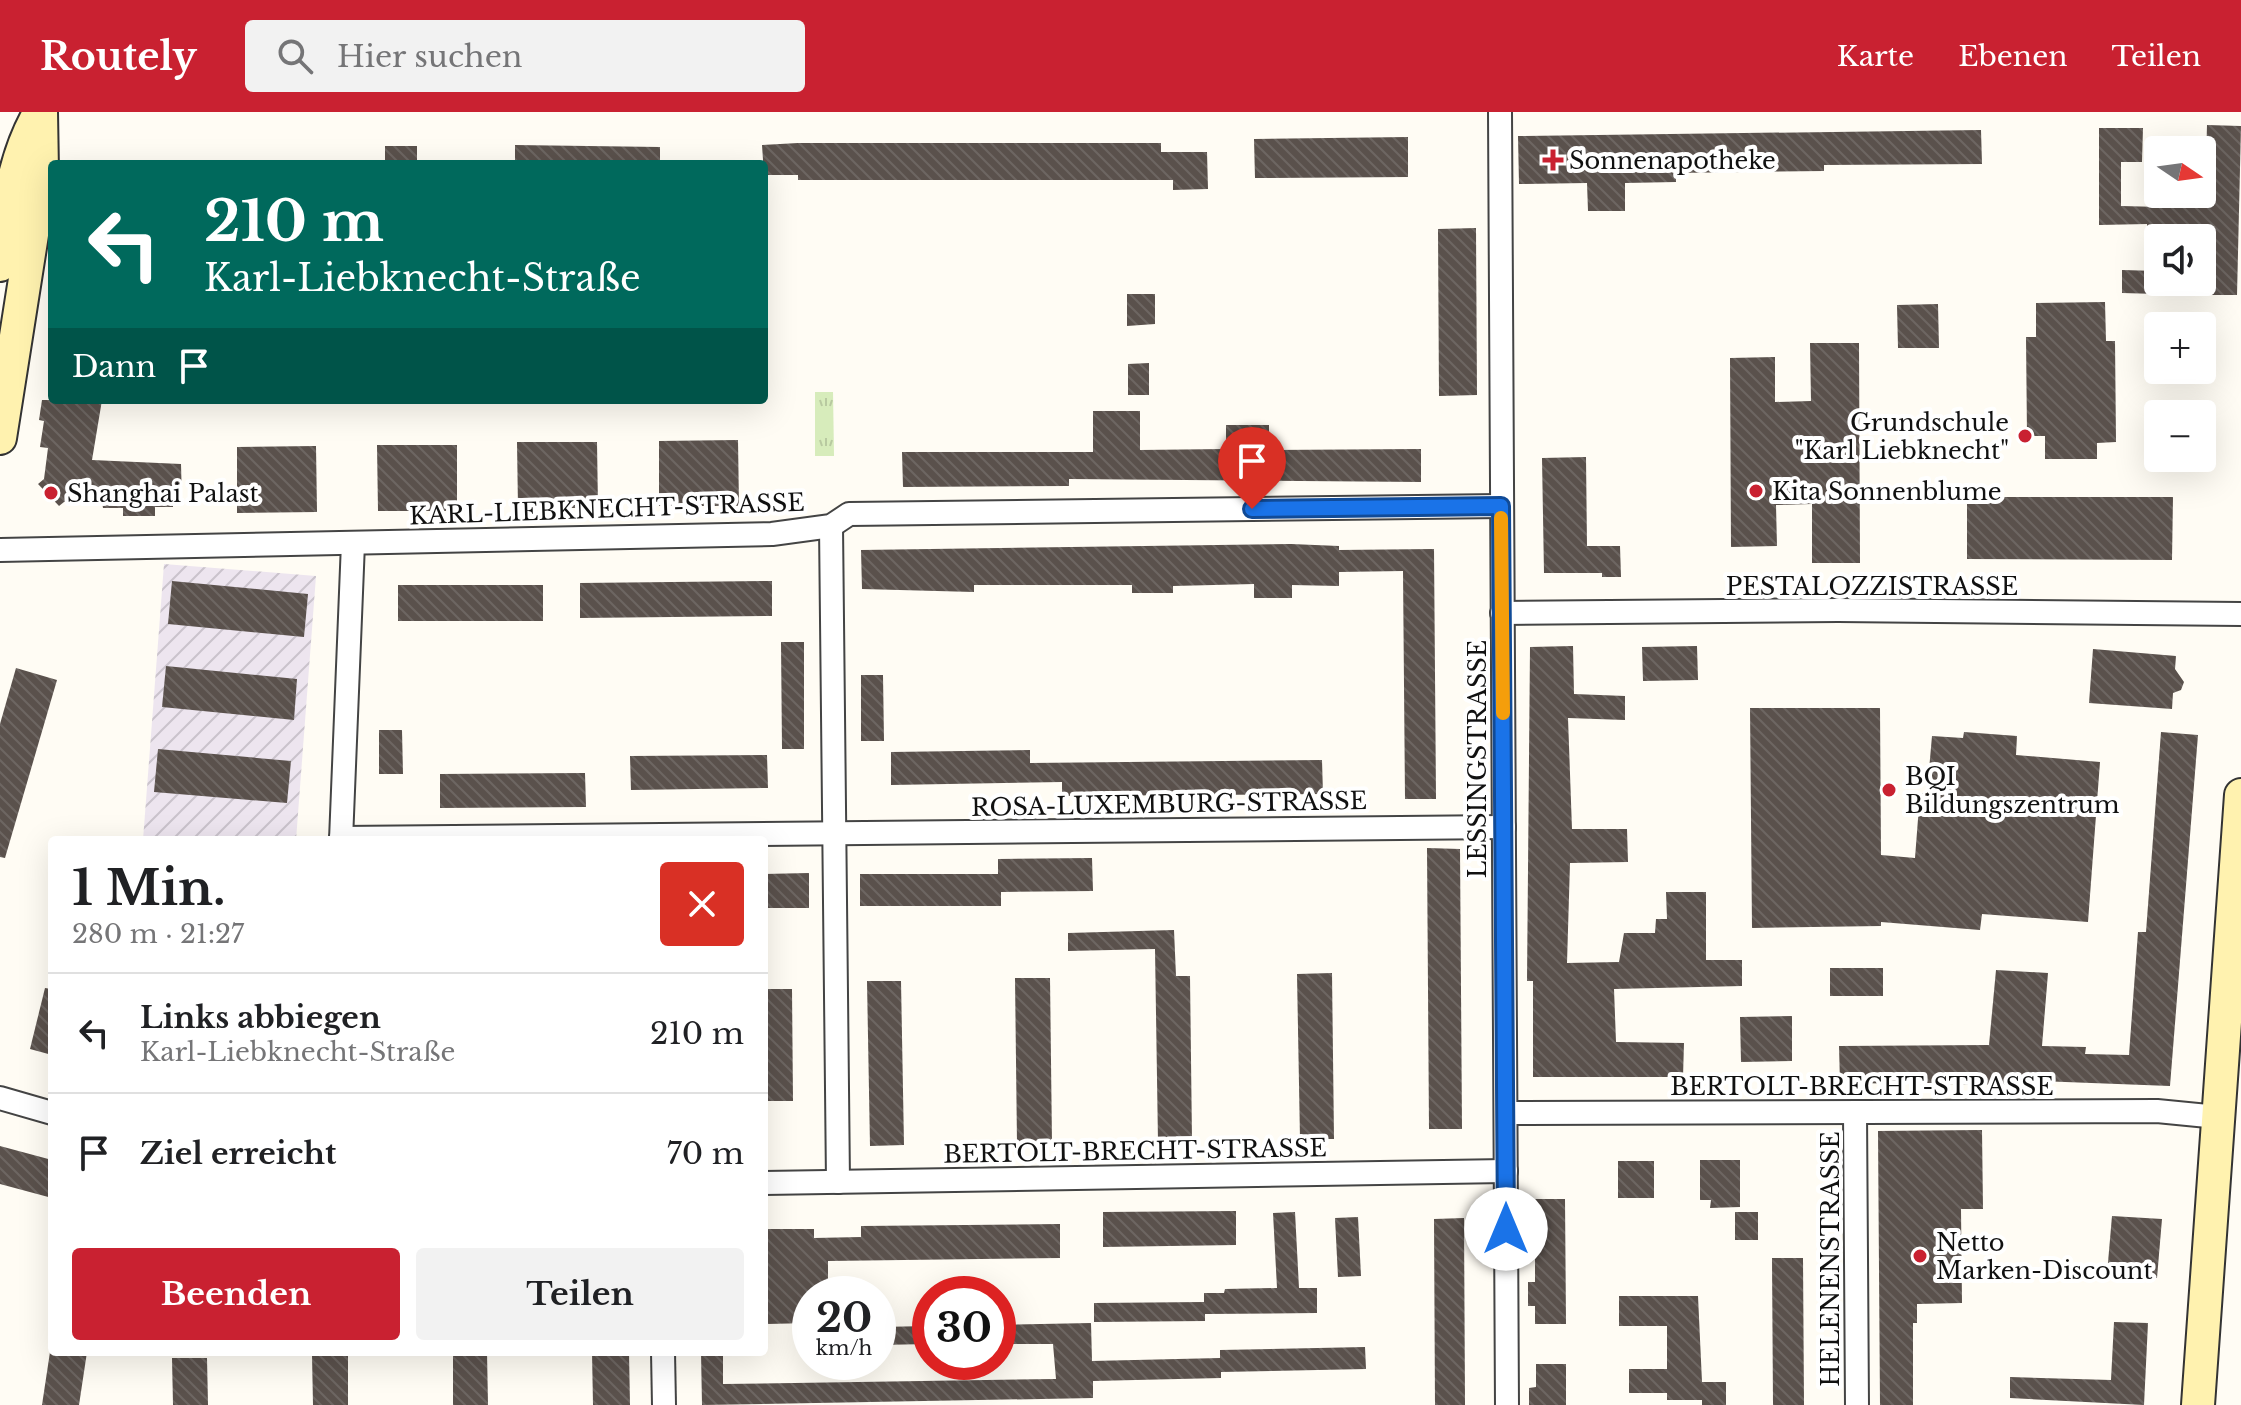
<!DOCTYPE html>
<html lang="de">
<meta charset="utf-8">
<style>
body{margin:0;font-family:"Libre Baskerville",serif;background:#f2f2f2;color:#202124;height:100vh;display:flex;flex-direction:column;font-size:30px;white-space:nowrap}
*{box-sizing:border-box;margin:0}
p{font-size:26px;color:#757577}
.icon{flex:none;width:44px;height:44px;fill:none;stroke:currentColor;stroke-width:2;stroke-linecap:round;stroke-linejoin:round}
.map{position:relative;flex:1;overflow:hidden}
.side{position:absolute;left:48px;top:724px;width:720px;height:520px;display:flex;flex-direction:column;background:#fff;border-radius:8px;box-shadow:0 8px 32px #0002}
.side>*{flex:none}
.hud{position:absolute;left:48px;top:48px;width:720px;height:244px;border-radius:8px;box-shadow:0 8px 32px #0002;background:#00695c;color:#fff;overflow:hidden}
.needle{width:52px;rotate:103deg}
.fabs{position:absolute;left:2144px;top:24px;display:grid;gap:16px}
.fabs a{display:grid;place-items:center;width:72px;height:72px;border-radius:8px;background:#fff;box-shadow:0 8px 32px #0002;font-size:40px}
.speed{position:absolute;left:792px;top:1164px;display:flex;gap:16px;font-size:40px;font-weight:700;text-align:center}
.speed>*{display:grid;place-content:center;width:104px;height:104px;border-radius:50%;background:#fff;box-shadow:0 8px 32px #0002;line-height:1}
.speed small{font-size:20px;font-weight:400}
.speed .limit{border:12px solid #d22;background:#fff;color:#111}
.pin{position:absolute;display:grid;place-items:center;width:68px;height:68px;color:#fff;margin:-82px -34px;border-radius:50% 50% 50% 0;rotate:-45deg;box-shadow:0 0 8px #0007}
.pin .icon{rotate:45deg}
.me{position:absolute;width:88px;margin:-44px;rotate:0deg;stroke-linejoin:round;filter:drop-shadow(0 0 6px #0008)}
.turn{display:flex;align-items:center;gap:28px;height:168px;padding:0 24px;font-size:36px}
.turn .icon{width:104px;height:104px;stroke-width:2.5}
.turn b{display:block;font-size:56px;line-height:68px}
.then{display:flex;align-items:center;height:76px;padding:0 24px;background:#0003;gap:16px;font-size:30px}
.round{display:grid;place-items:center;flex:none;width:84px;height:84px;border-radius:8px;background:#f2f2f2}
.overview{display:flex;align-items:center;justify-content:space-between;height:136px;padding:0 24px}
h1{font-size:48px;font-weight:700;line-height:60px}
.button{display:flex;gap:16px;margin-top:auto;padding:16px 24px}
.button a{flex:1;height:92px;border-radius:8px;background:#c92131;color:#fff;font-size:32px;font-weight:700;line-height:92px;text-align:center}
.button a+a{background:#f2f2f2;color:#202124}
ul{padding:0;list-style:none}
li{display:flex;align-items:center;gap:24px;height:120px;padding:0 24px;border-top:2px solid #e0e0e0}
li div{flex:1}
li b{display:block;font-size:30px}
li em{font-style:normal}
header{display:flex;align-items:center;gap:48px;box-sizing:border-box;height:112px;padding:0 40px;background:#c92131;color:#fff}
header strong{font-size:38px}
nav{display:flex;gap:44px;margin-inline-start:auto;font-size:28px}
.search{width:560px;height:72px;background:#f2f2f2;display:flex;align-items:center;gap:20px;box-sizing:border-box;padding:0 28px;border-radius:8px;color:#757577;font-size:30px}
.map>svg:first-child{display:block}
.industrial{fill:url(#industrial-furrows)}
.grass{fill:url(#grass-tufts)}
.building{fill:url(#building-back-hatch)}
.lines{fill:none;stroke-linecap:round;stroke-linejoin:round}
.street-casing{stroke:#444;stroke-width:26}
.secondary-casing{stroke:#333;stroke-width:36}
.street{stroke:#fff;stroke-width:22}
.secondary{stroke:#fff2af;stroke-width:32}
.route-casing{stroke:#114b97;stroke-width:20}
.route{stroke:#1a73e8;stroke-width:14}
.slow{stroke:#f59e0b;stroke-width:14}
.poi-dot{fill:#c92131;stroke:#fff;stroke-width:3}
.labels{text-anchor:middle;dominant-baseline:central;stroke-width:8;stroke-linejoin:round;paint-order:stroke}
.poi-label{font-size:24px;fill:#111;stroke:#fff;text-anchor:start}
.street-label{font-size:24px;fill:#111;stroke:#fff}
</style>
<header>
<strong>Routely</strong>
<div class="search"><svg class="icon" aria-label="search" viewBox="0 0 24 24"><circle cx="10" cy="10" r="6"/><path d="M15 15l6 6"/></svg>Hier suchen</div>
<nav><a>Karte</a><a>Ebenen</a><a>Teilen</a></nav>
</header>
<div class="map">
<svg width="2241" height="1293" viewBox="0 0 2241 1293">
<defs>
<pattern id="industrial-furrows" width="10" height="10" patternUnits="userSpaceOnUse" patternTransform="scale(2)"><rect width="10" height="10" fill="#ede5ef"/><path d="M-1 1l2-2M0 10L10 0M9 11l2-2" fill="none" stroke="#cac3cc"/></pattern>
<pattern id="grass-tufts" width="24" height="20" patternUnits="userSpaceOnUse" patternTransform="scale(2)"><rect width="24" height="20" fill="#d7ecbb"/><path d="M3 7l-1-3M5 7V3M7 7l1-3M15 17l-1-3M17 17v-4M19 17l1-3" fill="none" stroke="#b8c9a0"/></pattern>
<pattern id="building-back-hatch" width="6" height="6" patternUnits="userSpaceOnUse" patternTransform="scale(2)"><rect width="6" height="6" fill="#5a514c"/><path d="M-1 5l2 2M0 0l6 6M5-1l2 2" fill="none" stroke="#6d6662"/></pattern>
</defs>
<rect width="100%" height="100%" fill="#fffcf4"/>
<polygon class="industrial" points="164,452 316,464 296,728 143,728"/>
<polygon class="grass" points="815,280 833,280 834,344 815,344"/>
<g class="building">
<polygon points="2207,13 2241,14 2237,183 2202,183 2202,126 2147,126 2147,112 2099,113 2099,16 2143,16 2142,50 2121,50 2121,94 2202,96 2202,49 2206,49"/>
<polygon points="1981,18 1982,52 1824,53 1824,59 1676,61 1676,70 1625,71 1625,99 1588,99 1587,71 1519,72 1518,24"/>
<polygon points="1408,25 1408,65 1255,66 1254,27"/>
<polygon points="798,31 1161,31 1161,40 1207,40 1208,77 1173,78 1173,68 798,68 798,63 764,63 762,33"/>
<polygon points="515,33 660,35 660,52 515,52"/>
<rect x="385" y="34" width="32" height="18"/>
<polygon points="1476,116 1477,283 1439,284 1438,117"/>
<polygon points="2122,158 2158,159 2158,182 2122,181"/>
<polygon points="1127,182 1155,182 1155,212 1127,214"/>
<polygon points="2105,190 2106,229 2115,229 2116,330 2097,331 2097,347 2045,347 2045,324 2027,324 2026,225 2036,225 2036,191"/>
<polygon points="1938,192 1939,236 1898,236 1897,193"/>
<polygon points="1810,231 1859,231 1860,451 1812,451 1812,392 1776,393 1777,434 1731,435 1730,246 1775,245 1775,290 1811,289"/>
<polygon points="1149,251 1149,283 1128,283 1128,252"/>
<polygon points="42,288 102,288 92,348 181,352 182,389 173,389 173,395 155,395 155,404 123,404 123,396 103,396 102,390 64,390 59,394 38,372 44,367 48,336 40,335 44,309 39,308"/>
<polygon points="1093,299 1140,299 1140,338 1226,337 1226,313 1269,313 1269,338 1421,337 1421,370 1069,367 1069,374 903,375 902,340 1093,340"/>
<polygon points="738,328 739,394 659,394 659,329"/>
<polygon points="517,330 597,330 598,396 518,396"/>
<polygon points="377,333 457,333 457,399 378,399"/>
<polygon points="316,334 317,400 237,401 237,335"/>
<polygon points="1586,345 1587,434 1620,434 1621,465 1602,465 1602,461 1544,461 1542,346"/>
<polygon points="1967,385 2173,385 2172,448 1967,447"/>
<polygon points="1291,432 1339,434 1339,438 1434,437 1436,687 1405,687 1403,459 1339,460 1339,474 1292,473 1292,486 1254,486 1254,472 1173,474 1173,481 1132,481 1132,473 974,473 974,480 862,477 861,438"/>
<polygon points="172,469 308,482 304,525 168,512"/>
<polygon points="772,469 772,504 580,506 580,471"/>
<rect x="398" y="473" width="145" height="36"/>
<polygon points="781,530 804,530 804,637 782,637"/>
<polygon points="1573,534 1574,582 1625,584 1625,608 1568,606 1572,717 1627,717 1628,750 1570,751 1567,851 1619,850 1624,821 1655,821 1656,807 1667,807 1666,780 1706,780 1706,848 1742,848 1742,874 1614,877 1616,930 1684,931 1683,965 1533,965 1533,869 1527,869 1530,535"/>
<polygon points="1697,534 1698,568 1643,569 1642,535"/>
<polygon points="2093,537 2176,544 2175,557 2184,570 2181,578 2173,581 2172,597 2089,591"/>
<polygon points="166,554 297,567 294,608 162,595"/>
<polygon points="16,556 57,568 5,746 0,745 0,612"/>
<polygon points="861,563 883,563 884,629 861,629"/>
<polygon points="1750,596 1880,596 1881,743 1915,746 1920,681 1927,681 1932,624 1963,626 1964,620 2017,624 2016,643 2100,650 2088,810 1982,802 1980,818 1881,810 1881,814 1752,816"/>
<polygon points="379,618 402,618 403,662 379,662"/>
<polygon points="2161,620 2198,623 2170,974 2039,969 2038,973 1840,971 1839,934 1989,933 1996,858 2048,861 2042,934 2086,935 2085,942 2129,943 2138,820 2146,820"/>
<polygon points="158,637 291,649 287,691 154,680"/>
<polygon points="1030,638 1030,651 1322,648 1323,682 1062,684 1062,670 891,673 891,640"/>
<polygon points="767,643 768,676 631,678 630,644"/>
<polygon points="585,661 586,695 440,696 440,662"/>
<polygon points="1427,736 1460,737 1462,1017 1429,1017"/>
<polygon points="1092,746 1093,779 1001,780 1001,794 860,794 860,762 998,762 998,747"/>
<polygon points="809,761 809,796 764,796 764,762"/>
<polygon points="1174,818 1176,864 1190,864 1192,1029 1158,1030 1155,837 1068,839 1068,821"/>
<rect x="1830" y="856" width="53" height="28"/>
<polygon points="1332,861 1334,1027 1300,1027 1297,862"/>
<polygon points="1015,866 1050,866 1052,1031 1017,1031"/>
<polygon points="867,869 901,869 904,1033 870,1034"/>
<polygon points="45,876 52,877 52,943 30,937"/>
<polygon points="764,877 792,877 793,989 764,989"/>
<polygon points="1792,904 1792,949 1741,950 1740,905"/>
<polygon points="1982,1018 1983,1097 1961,1097 1962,1191 1917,1192 1917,1211 1913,1211 1913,1293 1880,1293 1878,1019"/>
<polygon points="0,1034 52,1048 52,1086 0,1072"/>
<polygon points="1700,1048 1740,1048 1740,1095 1710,1096 1711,1088 1700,1088"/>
<rect x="1618" y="1049" width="36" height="37"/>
<polygon points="1534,1087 1565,1087 1566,1212 1535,1212 1535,1194 1528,1194 1528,1170 1535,1170 1535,1129 1527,1129 1527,1109 1535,1108"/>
<polygon points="1236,1099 1236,1133 1103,1135 1103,1100"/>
<polygon points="1295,1100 1299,1176 1317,1176 1317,1201 1205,1202 1205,1209 1094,1210 1094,1191 1204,1190 1204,1181 1224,1181 1225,1177 1277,1176 1273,1101"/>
<rect x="1735" y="1100" width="23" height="28"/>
<polygon points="2112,1104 2162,1107 2157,1166 2107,1162"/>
<polygon points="1358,1105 1361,1164 1338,1165 1335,1106"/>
<polygon points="1464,1106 1465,1293 1435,1293 1434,1107"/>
<polygon points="1060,1112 1060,1146 828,1149 828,1182 810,1182 810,1211 767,1212 764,1205 764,1117 814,1117 814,1126 861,1125 861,1114"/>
<polygon points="1772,1146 1803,1146 1804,1293 1773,1293"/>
<polygon points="1619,1184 1698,1184 1702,1270 1726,1270 1726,1293 1702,1293 1702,1288 1667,1288 1667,1281 1629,1281 1629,1257 1667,1257 1667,1214 1619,1214"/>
<polygon points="2114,1210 2148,1211 2144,1293 2010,1286 2010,1265 2111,1268"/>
<polygon points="1091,1211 1092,1249 1220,1246 1220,1238 1365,1235 1366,1257 1221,1260 1221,1266 1093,1269 1093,1286 702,1293 701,1240 723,1240 723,1272 1056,1267 1053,1232 998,1232 998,1213"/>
<polygon points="930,1214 930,1232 878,1233 878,1215"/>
<polygon points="50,1240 87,1240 79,1293 42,1293"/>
<polygon points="453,1240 487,1240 488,1293 453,1293"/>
<polygon points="592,1240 629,1240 630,1293 593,1293"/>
<polygon points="348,1242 348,1293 313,1293 312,1243"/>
<polygon points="172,1246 207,1246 208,1293 173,1293"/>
<polygon points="1536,1252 1566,1252 1566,1293 1529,1293 1529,1276 1536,1275"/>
</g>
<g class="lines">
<g class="street-casing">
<g id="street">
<polyline points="1500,0 1507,1293"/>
<polyline points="831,414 838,1070"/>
<polyline points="0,438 772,422 831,414 849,402 1501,394"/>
<polyline points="1502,501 1838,498 2241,502"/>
<polyline points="341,726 1504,715"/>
<polyline points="341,728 353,431"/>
<polyline points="0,986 52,1001"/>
<polyline points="1855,1000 1857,1293"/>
<polyline points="1506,1001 2157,999 2218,1005"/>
<polyline points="764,1071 1506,1059"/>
<polyline points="663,1240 664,1293"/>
</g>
</g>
<g class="secondary-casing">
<g id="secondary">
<path d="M0,153C8,100 12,47 40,0"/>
<polyline points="0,326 42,59 41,0"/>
<polyline points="2198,1293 2241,683"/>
</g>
</g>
<use href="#street" class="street"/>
<use href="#secondary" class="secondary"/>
</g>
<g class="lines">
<g class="route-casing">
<polyline id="route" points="1252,397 1501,394 1506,1117"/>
</g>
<use href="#route" class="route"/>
<polyline class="slow" points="1501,406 1503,601"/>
</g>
<g class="poi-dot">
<path d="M1549 36h8v8h8v8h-8v8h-8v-8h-8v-8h8z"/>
<circle cx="2025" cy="324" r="8"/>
<circle cx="1756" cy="379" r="8"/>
<circle cx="51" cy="381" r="8"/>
<circle cx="1889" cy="678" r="8"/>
<circle cx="1920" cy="1144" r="8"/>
</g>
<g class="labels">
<g class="poi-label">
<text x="1569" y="48">Sonnenapotheke</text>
<text x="2009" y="310" text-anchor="end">Grundschule<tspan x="2009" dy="28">"Karl Liebknecht"</tspan></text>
<text x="1772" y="379">Kita Sonnenblume</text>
<text x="67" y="381">Shanghai Palast</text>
<text x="1905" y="664">BQI<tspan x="1905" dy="28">Bildungszentrum</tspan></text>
<text x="1936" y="1130">Netto<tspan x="1936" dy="28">Marken-Discount</tspan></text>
</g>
<g class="street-label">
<text transform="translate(607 397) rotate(-2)">KARL-LIEBKNECHT-STRASSE</text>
<text x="1872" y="474">PESTALOZZISTRASSE</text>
<text transform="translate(1477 647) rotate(-90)">LESSINGSTRASSE</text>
<text transform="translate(1169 692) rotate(-1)">ROSA-LUXEMBURG-STRASSE</text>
<text x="1862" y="974">BERTOLT-BRECHT-STRASSE</text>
<text transform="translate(1135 1039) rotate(-1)">BERTOLT-BRECHT-STRASSE</text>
<text transform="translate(1830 1147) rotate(-90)">HELENENSTRASSE</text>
</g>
</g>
</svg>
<div class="fabs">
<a><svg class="needle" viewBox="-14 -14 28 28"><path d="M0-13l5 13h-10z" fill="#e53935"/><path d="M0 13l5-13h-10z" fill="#757577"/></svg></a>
<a><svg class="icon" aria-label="sound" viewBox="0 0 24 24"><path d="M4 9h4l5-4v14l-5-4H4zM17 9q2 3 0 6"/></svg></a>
<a>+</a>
<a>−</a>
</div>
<div class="speed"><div>20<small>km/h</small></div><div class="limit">30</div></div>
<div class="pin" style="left:1252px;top:397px;background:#d93025"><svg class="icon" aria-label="arrive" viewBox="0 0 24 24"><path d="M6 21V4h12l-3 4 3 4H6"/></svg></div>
<svg class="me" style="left:1506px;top:1117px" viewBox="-20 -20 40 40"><circle r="19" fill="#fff"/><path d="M0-13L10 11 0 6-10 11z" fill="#1a73e8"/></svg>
<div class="hud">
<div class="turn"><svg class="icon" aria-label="left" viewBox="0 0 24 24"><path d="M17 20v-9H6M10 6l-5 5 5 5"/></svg><div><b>210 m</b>Karl-Liebknecht-Straße</div></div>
<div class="then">Dann<svg class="icon" aria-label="arrive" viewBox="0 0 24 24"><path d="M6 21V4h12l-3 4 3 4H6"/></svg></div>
</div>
<section class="side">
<div class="overview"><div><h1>1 Min.</h1><p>280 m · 21:27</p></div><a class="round" style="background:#d93025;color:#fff"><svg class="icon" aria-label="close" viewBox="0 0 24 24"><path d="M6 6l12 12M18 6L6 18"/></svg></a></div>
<ul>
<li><svg class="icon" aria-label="left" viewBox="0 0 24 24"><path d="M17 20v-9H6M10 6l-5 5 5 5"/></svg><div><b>Links abbiegen</b><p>Karl-Liebknecht-Straße</p></div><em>210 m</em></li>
<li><svg class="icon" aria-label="arrive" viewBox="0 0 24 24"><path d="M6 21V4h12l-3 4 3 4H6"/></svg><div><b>Ziel erreicht</b></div><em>70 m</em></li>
</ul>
<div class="button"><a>Beenden</a><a>Teilen</a></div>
</section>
</div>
